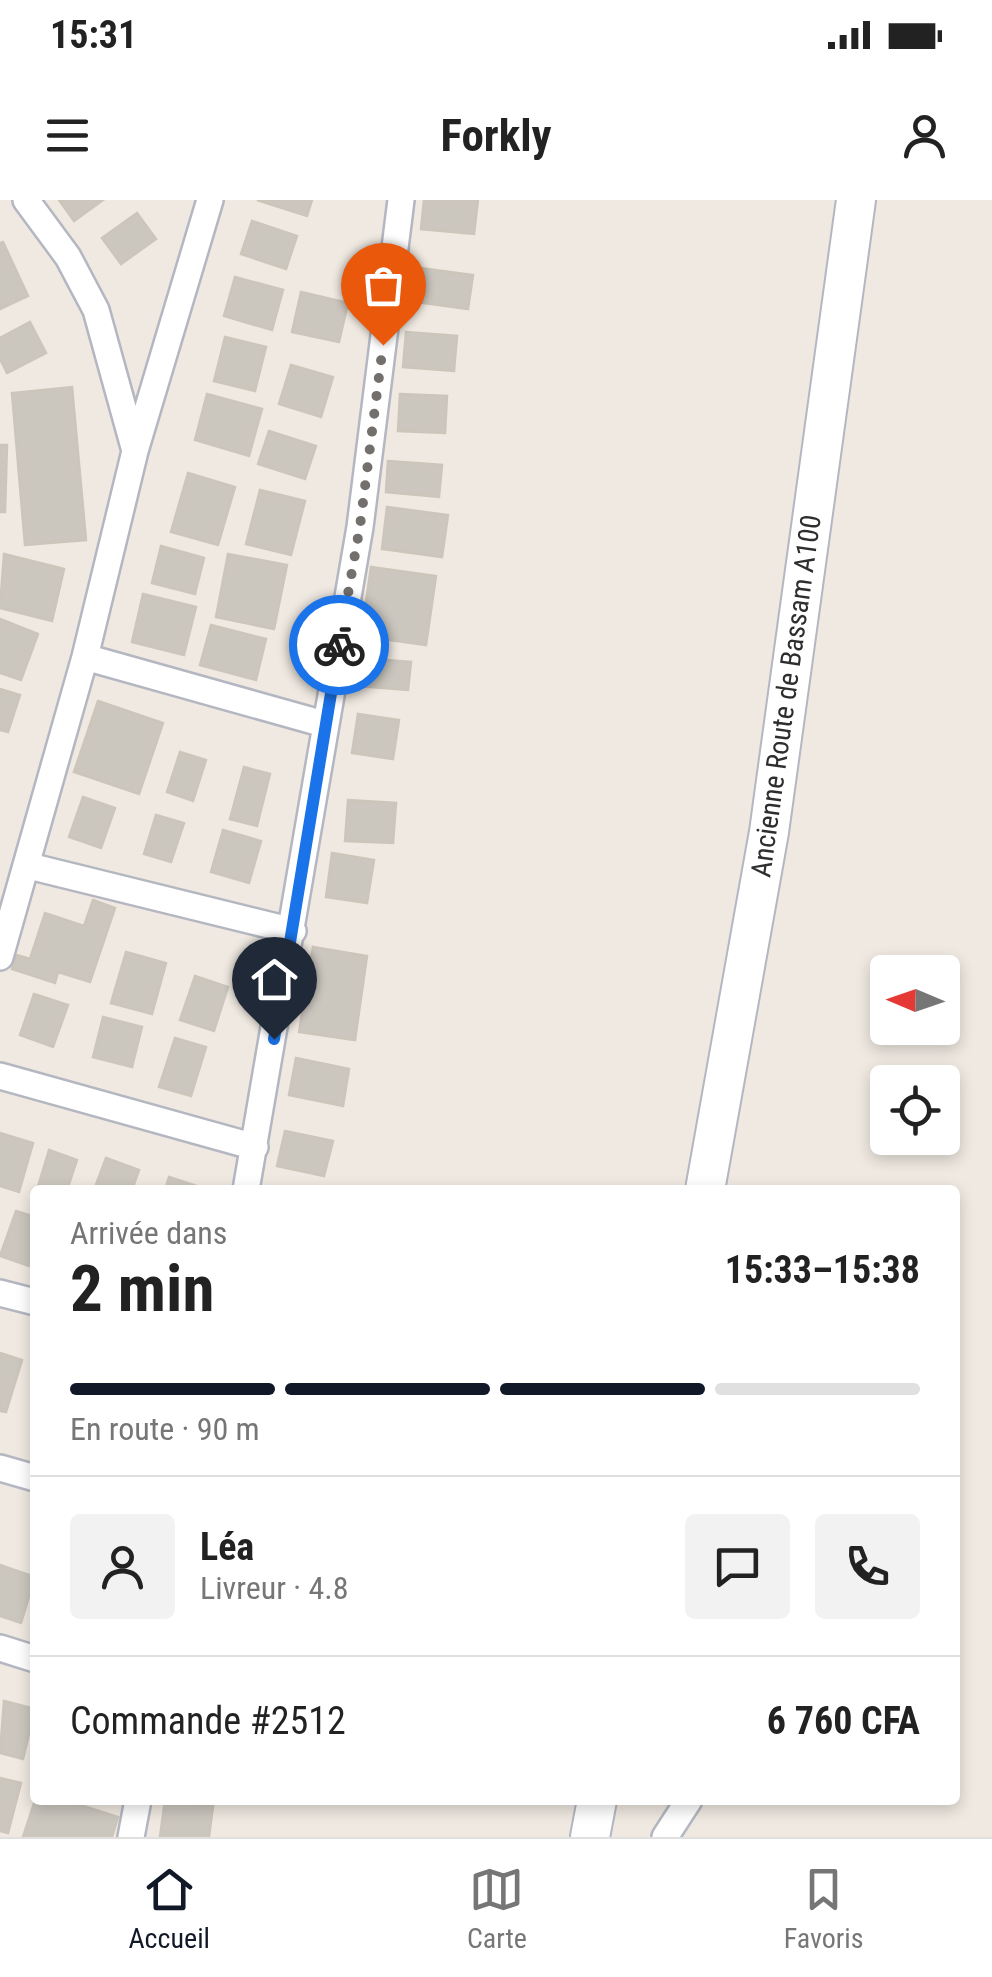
<!DOCTYPE html>
<html lang="fr">
<meta charset="utf-8">
<style>
body{margin:0;font-family:"Roboto Condensed",sans-serif;background:#f2f2f2;color:#222;height:100vh;display:flex;flex-direction:column;font-size:38px;white-space:nowrap}
*{box-sizing:border-box;margin:0}
p{font-size:32px;color:#767676}
.icon{flex:none;width:55px;height:55px;fill:none;stroke:currentColor;stroke-width:2;stroke-linecap:round;stroke-linejoin:round}
.map{position:relative;flex:1;overflow:hidden}
.details{position:absolute;left:30px;top:985px;width:930px;height:620px;display:flex;flex-direction:column;background:#fff;border-radius:10px;box-shadow:0 5px 15px #0003}
.details>*{flex:none}
.needle{width:65px;rotate:272deg}
.fabs{position:absolute;left:870px;top:755px;display:grid;gap:20px}
.fabs a{display:grid;place-items:center;width:90px;height:90px;border-radius:10px;background:#fff;box-shadow:0 5px 15px #0003;font-size:50px}
.pin{position:absolute;display:grid;place-items:center;width:85px;height:85px;color:#fff;margin:-102px -42px;border-radius:50% 50% 50% 0;rotate:-45deg;box-shadow:0 0 10px #0007}
.pin .icon{rotate:45deg}
.courier{position:absolute;display:grid;place-items:center;width:100px;height:100px;margin:-50px;border:8px solid #1a73e8;border-radius:50%;background:#fff;color:#222;box-shadow:0 2px 12px #0007}
.head em{font-style:normal;font-weight:700}
.head div{display:flex;flex-direction:column-reverse}
.head{display:flex;align-items:center;justify-content:space-between;height:170px;padding:0 40px}
h1{font-size:65px;font-weight:700;line-height:75px}
.bar{display:grid;grid-template-columns:repeat(4,1fr);gap:15px 10px;align-content:center;height:120px;padding:0 40px}
.bar i{height:12px;border-radius:8px;background:#e0e0e0}
.bar .current{background:#111827}
.bar p{grid-column:span 4}
.line{display:flex;align-items:center;gap:25px;padding:0 40px;border-top:2px solid #e0e0e0}
.line div{flex:1}
.round{display:grid;place-items:center;flex:none;width:105px;height:105px;border-radius:10px;background:#f2f2f2}
.status{display:flex;justify-content:space-between;align-items:center;height:70px;padding:0 50px;background:#fff;direction:ltr}
.status svg{height:28px;fill:currentColor}
header{display:flex;justify-content:space-between;align-items:center;height:130px;padding:0 40px;background:#fff;font-size:45px;font-weight:700}
.tab-bar{display:flex;justify-content:space-around;align-items:center;height:140px;border-top:2px solid #e0e0e0;background:#fff;font-size:28px;color:#767676}
.tab-bar a{display:grid;justify-items:center;gap:5px}
.tab-bar .current{color:#111827}
.map>svg:first-child{display:block}
.building{fill:#cbc7bf;stroke:#cbc5ba;stroke-width:2.5}
.lines{fill:none;stroke-linecap:round;stroke-linejoin:round}
.street-casing{stroke:#b4b7c1;stroke-width:30}
.secondary-casing{stroke:#b4b7c1;stroke-width:42}
.street{stroke:#fff;stroke-width:25}
.secondary{stroke:#fff;stroke-width:38}
.done{stroke:#726f6d;stroke-width:10;stroke-dasharray:0 18}
.route{stroke:#1a73e8;stroke-width:12}
.labels{text-anchor:middle;dominant-baseline:central;stroke-width:9;stroke-linejoin:round;paint-order:stroke}
.street-label{font-size:28px;fill:#2e2e2e;stroke:#fff}
</style>
<div class="status"><b>15:31</b><svg viewBox="0 0 49 12"><path d="M0 12V9h3v3zM5 12V6h3v6zM10 12V3h3v9zM15 12V0h3v12zM26 1h20v11H26zM47 4h2v5h-2z"/></svg></div>
<header><svg class="icon" aria-label="menu" viewBox="0 0 24 24"><path d="M4 6h16M4 12h16M4 18h16"/></svg>Forkly<svg class="icon" aria-label="person" viewBox="0 0 24 24"><circle cx="12" cy="8" r="4"/><path d="M4 21q1-7 8-7t8 7"/></svg></header>
<div class="map">
<svg width="992" height="1637" viewBox="0 0 992 1637">
<rect width="100%" height="100%" fill="#efe9e1"/>
<path class="building" d="M 59,0 L 103,0 L 74,21 Z
M 257,0 L 312,0 L 307,16 Z
M 424,0 L 478,0 L 474,34 L 421,29 Z
M 137,13 L 156,39 L 121,64 L 102,38 Z
M 252,21 L 297,36 L 286,69 L 241,54 Z
M 3,42 L 28,96 L 0,109 L 0,43 Z
M 420,68 L 473,75 L 468,109 L 416,102 Z
M 235,77 L 283,90 L 272,130 L 224,116 Z
M 301,92 L 348,103 L 339,142 L 292,132 Z
M 30,122 L 46,153 L 7,173 L 0,159 L 0,138 Z
M 406,132 L 457,136 L 454,171 L 403,167 Z
M 225,137 L 266,147 L 255,191 L 214,181 Z
M 291,165 L 333,177 L 321,217 L 279,204 Z
M 72,187 L 86,340 L 25,345 L 12,193 Z
M 207,194 L 262,209 L 249,256 L 195,240 Z
M 400,194 L 447,196 L 445,233 L 398,231 Z
M 269,231 L 316,246 L 305,279 L 258,264 Z
M 0,245 L 7,245 L 5,312 L 0,312 Z
M 388,261 L 442,265 L 439,297 L 386,292 Z
M 188,273 L 235,287 L 218,345 L 171,332 Z
M 260,290 L 305,301 L 291,355 L 246,344 Z
M 387,307 L 448,315 L 442,357 L 382,349 Z
M 161,346 L 204,358 L 195,394 L 152,383 Z
M 4,354 L 64,369 L 52,421 L 0,408 Z
M 228,354 L 287,365 L 274,429 L 216,417 Z
M 371,367 L 436,376 L 426,445 L 361,436 Z
M 143,394 L 196,407 L 184,455 L 132,442 Z
M 0,419 L 38,434 L 21,480 L 0,473 Z
M 211,425 L 266,439 L 256,480 L 200,465 Z
M 361,458 L 411,462 L 408,490 L 358,486 Z
M 0,489 L 20,495 L 8,532 L 0,530 Z
M 98,501 L 163,523 L 139,594 L 74,572 Z
M 358,514 L 399,520 L 393,559 L 352,553 Z
M 180,552 L 206,560 L 193,601 L 167,592 Z
M 244,567 L 270,574 L 257,626 L 230,619 Z
M 83,597 L 115,608 L 101,648 L 69,637 Z
M 348,600 L 396,603 L 393,643 L 345,641 Z
M 156,615 L 184,623 L 171,662 L 144,654 Z
M 223,630 L 261,641 L 249,683 L 211,672 Z
M 332,653 L 374,660 L 367,703 L 326,697 Z
M 93,700 L 115,708 L 90,782 L 58,772 L 55,783 L 12,769 L 17,755 L 30,759 L 45,713 L 84,726 Z
M 313,747 L 367,756 L 355,840 L 299,832 Z
M 126,752 L 166,763 L 152,814 L 111,803 Z
M 195,776 L 228,787 L 214,831 L 180,820 Z
M 34,794 L 68,805 L 53,847 L 20,835 Z
M 103,817 L 142,827 L 132,867 L 93,857 Z
M 175,838 L 206,847 L 191,896 L 159,887 Z
M 296,858 L 349,869 L 343,906 L 289,895 Z
M 285,931 L 333,941 L 324,976 L 277,966 Z
M 0,933 L 33,943 L 19,992 L 0,986 Z
M 49,950 L 77,960 L 67,990 L 37,990 Z
M 106,958 L 139,970 L 132,990 L 94,990 Z
M 169,977 L 200,987 L 199,990 L 165,990 Z
M 16,1011 L 35,1017 L 35,1068 L 0,1056 Z
M 0,1153 L 22,1160 L 6,1212 L 0,1211 Z
M 0,1365 L 35,1377 L 21,1423 L 0,1416 Z
M 4,1501 L 35,1509 L 23,1559 L 0,1553 Z
M 0,1578 L 21,1583 L 8,1633 L 0,1631 Z
M 35,1600 L 65,1600 L 118,1617 L 112,1637 L 23,1637 Z
M 165,1600 L 213,1606 L 209,1637 L 160,1637 Z"/>
<g class="lines">
<g class="street-casing">
<path id="street" d="M 26,0 L 68,57 L 96,110 L 135,251
M 85,457 L 324,524
M 29,666 L 293,731
M 0,757 L 85,457 L 135,251 L 210,0
M 0,876 L 255,947
M 246,990 L 360,327 L 401,0
M 0,1093 L 35,1102
M 0,1268 L 35,1278
M 0,1448 L 35,1459
M 131,1637 L 138,1600
M 665,1637 L 689,1600"/>
</g>
<g class="secondary-casing">
<path id="secondary" d="M 705,990 L 769,632 L 856,0
M 590,1637 L 597,1600"/>
</g>
<use href="#street" class="street"/>
<use href="#secondary" class="secondary"/>
</g>
<g class="lines">
<path class="done" d="M 339,445 L 360,326 L 383,145"/>
<path class="route" d="M 274,839 L 339,445"/>
</g>
<g class="labels">
<g class="street-label">
<text transform="translate(786 496) rotate(-82)">Ancienne Route de Bassam A100</text>
</g>
</g>
</svg>
<div class="fabs">
<a><svg class="needle" viewBox="-14 -14 28 28"><path d="M0-13l5 13h-10z" fill="#e53935"/><path d="M0 13l5-13h-10z" fill="#767676"/></svg></a>
<a><svg class="icon" aria-label="locate" viewBox="0 0 24 24"><circle cx="12" cy="12" r="6"/><path d="M12 2v4M12 18v4M2 12h4M18 12h4"/></svg></a>
</div>
<div class="pin" style="left:383px;top:145px;background:#ea580c"><svg class="icon" aria-label="bag" viewBox="0 0 24 24"><path d="M5 8h14l-1 12H6zM9 8a3 3 0 0 1 6 0"/></svg></div>
<div class="pin" style="left:274px;top:839px;background:#1f2937"><svg class="icon" aria-label="home" viewBox="0 0 24 24"><path d="M3 11l9-7 9 7M6 9v11h12V9"/></svg></div>
<div class="courier" style="left:339px;top:445px"><svg class="icon" aria-label="bike" viewBox="0 0 24 24"><circle cx="6" cy="16" r="4"/><circle cx="18" cy="16" r="4"/><path d="M6 16l4-8h5l3 8M10 8l3 8H6M13 5h3"/></svg></div>
<section class="details">
<div class="head"><div><h1>2 min</h1><p>Arrivée dans</p></div><em>15:33–15:38</em></div>
<div class="bar"><i class="current"></i><i class="current"></i><i class="current"></i><i></i><p>En route · 90 m</p></div>
<div class="line" style="height:180px"><a class="round"><svg class="icon" aria-label="person" viewBox="0 0 24 24"><circle cx="12" cy="8" r="4"/><path d="M4 21q1-7 8-7t8 7"/></svg></a><div><b>Léa</b><p>Livreur · 4.8</p></div><a class="round"><svg class="icon" aria-label="chat" viewBox="0 0 24 24"><path d="M4 5h16v11H9l-5 4z"/></svg></a><a class="round"><svg class="icon" aria-label="phone" viewBox="0 0 24 24"><path d="M5 4h4l2 5-3 2q2 4 5 5l2-3 5 2v4C11 20 4 13 5 4z"/></svg></a></div>
<div class="line" style="height:130px"><div>Commande #2512</div><b>6 760 CFA</b></div>
</section>
</div>
<nav class="tab-bar">
<a class="current"><svg class="icon" aria-label="home" viewBox="0 0 24 24"><path d="M3 11l9-7 9 7M6 9v11h12V9"/></svg>Accueil</a>
<a><svg class="icon" aria-label="map" viewBox="0 0 24 24"><path d="M3 6l6-2 6 2 6-2v14l-6 2-6-2-6 2zM9 4v14M15 6v14"/></svg>Carte</a>
<a><svg class="icon" aria-label="saved" viewBox="0 0 24 24"><path d="M7 4h10v16l-5-4-5 4z"/></svg>Favoris</a>
</nav>
